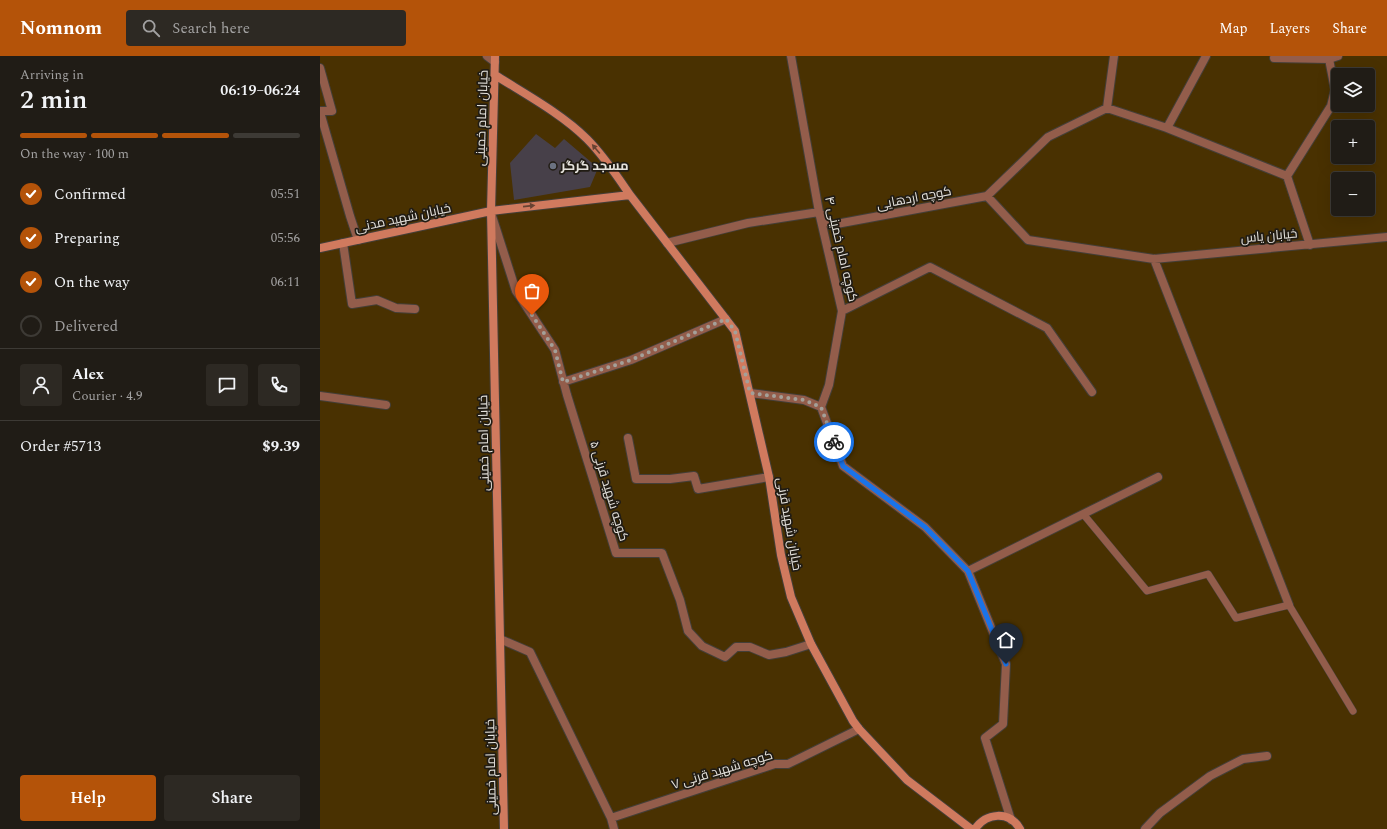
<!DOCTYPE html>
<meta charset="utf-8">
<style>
body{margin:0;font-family:Spectral,Cairo,serif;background:#2d2923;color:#f1f3f6;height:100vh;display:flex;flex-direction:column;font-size:15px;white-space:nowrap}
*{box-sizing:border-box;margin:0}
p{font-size:13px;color:#a2a1a1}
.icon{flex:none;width:22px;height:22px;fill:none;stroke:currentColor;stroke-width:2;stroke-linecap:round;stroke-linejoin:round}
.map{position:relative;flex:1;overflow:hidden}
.panel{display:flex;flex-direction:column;background:#201c16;width:320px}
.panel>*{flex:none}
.fabs{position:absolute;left:1011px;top:12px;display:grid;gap:8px}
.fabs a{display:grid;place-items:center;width:44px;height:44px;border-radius:4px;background:#201c16;box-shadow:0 4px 16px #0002,0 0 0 1px #3d3a35;font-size:20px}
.pin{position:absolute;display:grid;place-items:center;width:34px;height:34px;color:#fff;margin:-41px -17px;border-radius:50% 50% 50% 0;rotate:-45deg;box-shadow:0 0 4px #0007}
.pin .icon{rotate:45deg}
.courier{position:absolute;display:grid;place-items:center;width:40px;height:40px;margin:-20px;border:3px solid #1a73e8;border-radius:50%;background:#fff;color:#222;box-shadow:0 1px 5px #0007}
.headline em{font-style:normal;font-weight:600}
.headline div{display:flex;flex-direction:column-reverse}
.headline{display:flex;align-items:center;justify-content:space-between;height:68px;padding:0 20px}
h1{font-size:26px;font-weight:600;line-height:30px}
.bar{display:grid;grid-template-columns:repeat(4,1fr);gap:6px 4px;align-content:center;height:48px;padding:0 20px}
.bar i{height:5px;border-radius:3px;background:#3d3a35}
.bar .selected{background:#b45309}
.bar p{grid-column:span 4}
.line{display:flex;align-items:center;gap:10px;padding:0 20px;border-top:1px solid #3d3a35}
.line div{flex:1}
.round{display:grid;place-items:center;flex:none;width:42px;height:42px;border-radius:4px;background:#2d2923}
ol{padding:0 20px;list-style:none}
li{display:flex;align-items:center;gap:12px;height:44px}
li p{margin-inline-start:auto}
li .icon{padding:4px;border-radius:50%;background:#b45309;color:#fff;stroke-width:4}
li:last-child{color:#a2a1a1}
li i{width:22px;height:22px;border:2px solid #3d3a35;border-radius:50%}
.cta{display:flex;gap:8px;margin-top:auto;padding:8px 20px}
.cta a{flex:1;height:46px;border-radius:4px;background:#b45309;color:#fff;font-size:16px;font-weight:600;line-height:46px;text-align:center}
.cta a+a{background:#2d2923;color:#f1f3f6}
header{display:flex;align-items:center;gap:24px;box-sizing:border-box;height:56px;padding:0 20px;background:#b45309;color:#fff}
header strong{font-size:19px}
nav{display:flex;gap:22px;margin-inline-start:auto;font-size:14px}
.search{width:280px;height:36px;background:#2d2923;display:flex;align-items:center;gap:10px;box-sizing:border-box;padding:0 14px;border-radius:4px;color:#a2a1a1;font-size:15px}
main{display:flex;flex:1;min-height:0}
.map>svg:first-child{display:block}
.green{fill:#493101;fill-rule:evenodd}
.building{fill:#474049}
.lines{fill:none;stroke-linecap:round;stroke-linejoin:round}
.lane-casing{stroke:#443f38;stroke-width:8}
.street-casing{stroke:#443f38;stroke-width:10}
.secondary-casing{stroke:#443f38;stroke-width:10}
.lane{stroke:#935d4b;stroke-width:7}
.street{stroke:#935d4b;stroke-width:8}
.secondary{stroke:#d07a5e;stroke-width:8}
.oneway{fill:#674232}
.done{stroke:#a4a099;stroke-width:4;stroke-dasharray:0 7.2}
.route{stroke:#1a73e8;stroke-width:5}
.worship-dot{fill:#6b7280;stroke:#211c14;stroke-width:1.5}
.labels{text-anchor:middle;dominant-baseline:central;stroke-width:3.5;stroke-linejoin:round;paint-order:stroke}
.street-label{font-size:13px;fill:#e5e2dc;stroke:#211c14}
.poi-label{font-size:13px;font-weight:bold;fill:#e5e2dc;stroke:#211c14;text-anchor:start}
</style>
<header>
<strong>Nomnom</strong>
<div class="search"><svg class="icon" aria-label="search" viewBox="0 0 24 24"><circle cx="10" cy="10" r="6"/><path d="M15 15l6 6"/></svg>Search here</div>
<nav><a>Map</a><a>Layers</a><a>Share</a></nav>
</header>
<main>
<section class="panel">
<div class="headline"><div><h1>2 min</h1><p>Arriving in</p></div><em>06:19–06:24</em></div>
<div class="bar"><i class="selected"></i><i class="selected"></i><i class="selected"></i><i></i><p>On the way · 100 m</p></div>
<ol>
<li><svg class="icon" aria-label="check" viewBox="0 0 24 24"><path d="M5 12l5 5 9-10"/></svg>Confirmed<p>05:51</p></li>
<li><svg class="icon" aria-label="check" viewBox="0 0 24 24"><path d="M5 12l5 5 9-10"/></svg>Preparing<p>05:56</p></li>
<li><svg class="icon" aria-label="check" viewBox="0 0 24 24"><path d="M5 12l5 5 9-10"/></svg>On the way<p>06:11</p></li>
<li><i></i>Delivered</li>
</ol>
<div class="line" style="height:72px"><a class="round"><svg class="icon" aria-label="person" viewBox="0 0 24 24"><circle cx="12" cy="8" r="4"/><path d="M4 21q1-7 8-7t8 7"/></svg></a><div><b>Alex</b><p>Courier · 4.9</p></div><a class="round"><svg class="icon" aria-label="chat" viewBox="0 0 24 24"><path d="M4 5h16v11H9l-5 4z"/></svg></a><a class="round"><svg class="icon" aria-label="phone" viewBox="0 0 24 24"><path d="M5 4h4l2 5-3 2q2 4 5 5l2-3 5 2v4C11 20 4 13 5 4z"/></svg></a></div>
<div class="line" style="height:52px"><div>Order #5713</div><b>$9.39</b></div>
<div class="cta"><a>Help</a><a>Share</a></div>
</section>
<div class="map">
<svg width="1067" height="773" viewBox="0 0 1067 773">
<rect width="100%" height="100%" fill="#2a251d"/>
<path class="green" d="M 0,0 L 1067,0 L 1067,773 L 0,773 ZM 1018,19 L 1048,19 L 1048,49 L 1018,49 ZM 1018,71 L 1048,71 L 1048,101 L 1018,101 ZM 1018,123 L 1048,123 L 1048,153 L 1018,153 Z"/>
<path class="building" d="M 216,78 L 235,92 L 244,83 L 278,112 L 270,131 L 194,144 L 190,107 Z"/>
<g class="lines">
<g class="lane-casing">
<path id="lane" d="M 764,459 L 827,535 L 888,518 L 916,562 L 969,549 L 1033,655"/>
</g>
<g class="street-casing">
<path id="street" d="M 167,0 L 175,6
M 471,0 L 499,156 L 522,255 L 610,211 L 727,272 L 772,336
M 954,2 L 1009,3 L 1018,0
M 0,12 L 12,55 L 0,55
M 787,52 L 794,0
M 0,56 L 30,160 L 38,184
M 847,72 L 886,0
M 967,120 L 1011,50 L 1015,34 L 1009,3
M 667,140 L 728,81 L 787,52 L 847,72 L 967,120 L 990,189
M 172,160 L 196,235 L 235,294 L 247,339 L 296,497 L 342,497 L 360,544 L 368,575 L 382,590 L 405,601 L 416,591 L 430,591 L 449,599 L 466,596 L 491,588
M 23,187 L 32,248 L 57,244 L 76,252 L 95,253
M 347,187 L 428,167 L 499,156 L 511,169 L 667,140 L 708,184 L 834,203 L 1067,181
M 834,203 L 969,549
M 522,255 L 509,329 L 501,351 L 523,410 L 605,471 L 648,515 L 838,421
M 243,326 L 311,304 L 406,263
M 430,337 L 484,344 L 501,351
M 0,340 L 66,349
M 308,382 L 316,423 L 350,423 L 374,420 L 378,433 L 449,421
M 648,515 L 686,608 L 683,668 L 665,682 L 691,764
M 180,583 L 210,596 L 291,762 L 294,773
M 291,762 L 455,708 L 468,708 L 539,673
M 825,773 L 840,757 L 890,720 L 923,703 L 947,700"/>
</g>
<g class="secondary-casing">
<path id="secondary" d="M 175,0 L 171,155 L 184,773
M 310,139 L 415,275 L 449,421 L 461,499 L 471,541 L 491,588 L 533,665 L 539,673 L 587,724 L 651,773
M 0,192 L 171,155 L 310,139 C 297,120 284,100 267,83 C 242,58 205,38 175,19
M 655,773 C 666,757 689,754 700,773"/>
</g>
<use href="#lane" class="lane"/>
<use href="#street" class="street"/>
<use href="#secondary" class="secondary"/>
</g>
<defs><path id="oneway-solid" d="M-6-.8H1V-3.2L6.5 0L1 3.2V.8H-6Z"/></defs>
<g class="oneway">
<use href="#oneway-solid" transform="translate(276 93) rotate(-130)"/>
<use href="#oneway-solid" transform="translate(209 150) rotate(-6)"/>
</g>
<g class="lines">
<path class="done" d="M 212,259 L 235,294 L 243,326 L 311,304 L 406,263 L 415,275 L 430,337 L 484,344 L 501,351 L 514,386"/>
<path class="route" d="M 514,386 L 523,410 L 605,471 L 648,515 L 686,608"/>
</g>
<circle class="worship-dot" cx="233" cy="110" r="4"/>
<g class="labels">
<g class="street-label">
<text transform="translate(162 62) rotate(-88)">خیابان امام خمینی</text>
<text transform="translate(594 142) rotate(-11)">کوچه اردهایی</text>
<text transform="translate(83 162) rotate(-12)">خیابان شهید مدنی</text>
<text transform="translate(949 180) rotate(-5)">خیابان یاس</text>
<text transform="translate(521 193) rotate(77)">کوچه امام خمینی ۴</text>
<text transform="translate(164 387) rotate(-91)">خیابان امام خمینی</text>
<text transform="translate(289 435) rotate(73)">کوچه شهید قرنی ۵</text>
<text transform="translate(469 468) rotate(80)">خیابان شهید قرنی</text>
<text transform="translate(171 711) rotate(-91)">خیابان امام خمینی</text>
<text transform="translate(402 714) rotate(-17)">کوچه شهید قرنی ۷</text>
</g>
<g class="poi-label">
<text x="241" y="110">مسجد گرگر</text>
</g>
</g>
</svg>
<div class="fabs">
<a><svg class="icon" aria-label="layers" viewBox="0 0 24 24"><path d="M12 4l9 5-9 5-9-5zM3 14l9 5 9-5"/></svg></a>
<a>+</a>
<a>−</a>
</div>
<div class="pin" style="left:212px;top:259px;background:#ea580c"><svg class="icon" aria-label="bag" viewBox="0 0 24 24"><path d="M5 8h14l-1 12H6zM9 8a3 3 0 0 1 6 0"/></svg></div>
<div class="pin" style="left:686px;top:608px;background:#1f2937"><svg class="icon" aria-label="home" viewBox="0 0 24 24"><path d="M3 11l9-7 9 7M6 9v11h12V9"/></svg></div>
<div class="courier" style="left:514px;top:386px"><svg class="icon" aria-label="bike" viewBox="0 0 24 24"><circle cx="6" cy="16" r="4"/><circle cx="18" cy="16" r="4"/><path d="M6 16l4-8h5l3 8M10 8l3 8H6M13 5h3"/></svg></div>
</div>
</main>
